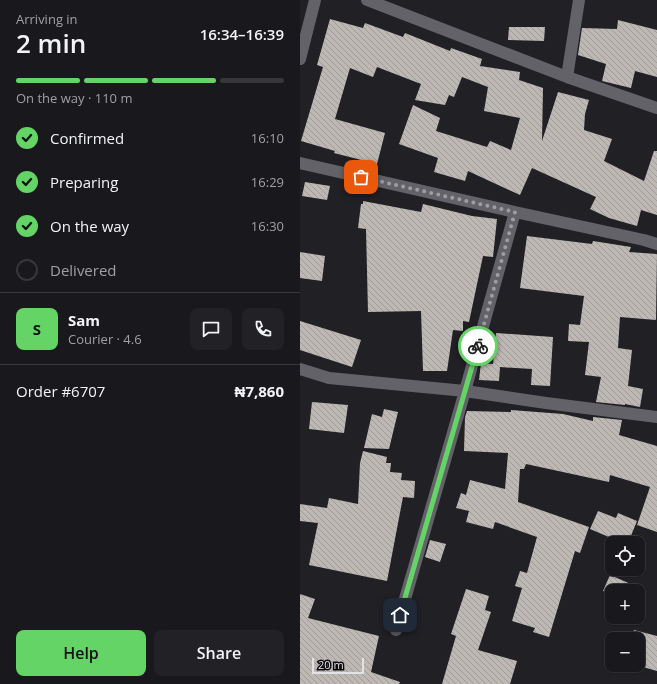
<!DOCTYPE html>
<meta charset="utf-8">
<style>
body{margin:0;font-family:"Open Sans",sans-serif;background:#222125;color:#f1f3f6;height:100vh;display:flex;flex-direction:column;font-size:15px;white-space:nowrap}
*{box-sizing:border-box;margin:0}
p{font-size:13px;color:#9fa0a3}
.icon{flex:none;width:22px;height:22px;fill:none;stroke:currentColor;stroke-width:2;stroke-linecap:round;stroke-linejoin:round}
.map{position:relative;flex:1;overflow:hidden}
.details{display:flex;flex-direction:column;background:#19181c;width:300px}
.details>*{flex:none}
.buttons{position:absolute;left:305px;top:536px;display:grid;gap:8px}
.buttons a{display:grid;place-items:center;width:40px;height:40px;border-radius:8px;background:#19181c;box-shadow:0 1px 3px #0004,0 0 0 1px #37373b;font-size:20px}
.scale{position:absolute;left:12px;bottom:10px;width:52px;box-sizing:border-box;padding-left:4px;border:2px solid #e2e1e5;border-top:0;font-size:11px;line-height:14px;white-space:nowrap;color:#e2e1e5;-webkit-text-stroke:3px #0a0a0c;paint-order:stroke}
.pin{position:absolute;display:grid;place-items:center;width:34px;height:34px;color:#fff;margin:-17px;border-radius:8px;box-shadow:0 2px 6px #0006}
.courier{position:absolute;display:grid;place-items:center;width:40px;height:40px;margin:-20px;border:3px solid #65d467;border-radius:50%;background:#fff;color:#222;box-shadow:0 1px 5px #0007}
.headline em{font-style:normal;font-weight:600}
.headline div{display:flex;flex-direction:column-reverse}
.headline{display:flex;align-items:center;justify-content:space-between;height:68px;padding:0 16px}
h1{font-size:26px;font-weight:600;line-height:30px}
.bar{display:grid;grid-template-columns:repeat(4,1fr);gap:6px 4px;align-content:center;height:48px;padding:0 16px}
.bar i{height:5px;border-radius:3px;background:#37373b}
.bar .on{background:#65d467}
.bar p{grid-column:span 4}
.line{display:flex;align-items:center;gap:10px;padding:0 16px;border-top:1px solid #37373b}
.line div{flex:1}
.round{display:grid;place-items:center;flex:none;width:42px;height:42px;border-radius:8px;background:#222125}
ol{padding:0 16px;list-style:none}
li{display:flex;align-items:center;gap:12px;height:44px}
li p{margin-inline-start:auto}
li .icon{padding:4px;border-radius:50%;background:#65d467;color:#111;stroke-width:4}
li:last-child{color:#9fa0a3}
li i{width:22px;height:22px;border:2px solid #37373b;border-radius:50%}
.button{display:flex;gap:8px;margin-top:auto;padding:8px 16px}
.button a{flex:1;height:46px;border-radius:8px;background:#65d467;color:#111;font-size:16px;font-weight:600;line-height:46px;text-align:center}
.button a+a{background:#222125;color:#f1f3f6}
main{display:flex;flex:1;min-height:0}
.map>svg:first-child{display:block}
.building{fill:url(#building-back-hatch)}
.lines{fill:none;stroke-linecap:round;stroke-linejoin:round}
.minor{stroke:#636268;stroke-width:12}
.done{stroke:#9e9da2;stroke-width:4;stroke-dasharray:0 7.2}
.route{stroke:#65d467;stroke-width:5}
</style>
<main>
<section class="details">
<div class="headline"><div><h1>2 min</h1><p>Arriving in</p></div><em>16:34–16:39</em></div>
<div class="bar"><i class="on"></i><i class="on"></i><i class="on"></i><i></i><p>On the way · 110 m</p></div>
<ol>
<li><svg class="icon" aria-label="check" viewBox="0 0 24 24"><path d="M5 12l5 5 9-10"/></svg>Confirmed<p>16:10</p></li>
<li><svg class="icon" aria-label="check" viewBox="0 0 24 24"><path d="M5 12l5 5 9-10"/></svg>Preparing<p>16:29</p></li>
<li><svg class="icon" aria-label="check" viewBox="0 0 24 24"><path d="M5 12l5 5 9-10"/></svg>On the way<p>16:30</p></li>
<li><i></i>Delivered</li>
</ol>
<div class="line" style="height:72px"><b class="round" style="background:#65d467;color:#111">S</b><div><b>Sam</b><p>Courier · 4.6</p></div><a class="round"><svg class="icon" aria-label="chat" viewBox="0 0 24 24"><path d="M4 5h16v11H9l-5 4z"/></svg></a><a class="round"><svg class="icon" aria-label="phone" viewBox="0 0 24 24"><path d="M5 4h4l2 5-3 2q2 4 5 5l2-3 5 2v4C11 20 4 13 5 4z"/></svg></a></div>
<div class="line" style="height:52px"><div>Order #6707</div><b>₦7,860</b></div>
<div class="button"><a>Help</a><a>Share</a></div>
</section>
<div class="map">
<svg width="357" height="684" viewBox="0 0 357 684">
<defs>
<pattern id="building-back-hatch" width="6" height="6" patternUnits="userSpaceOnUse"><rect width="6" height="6" fill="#bdb8b4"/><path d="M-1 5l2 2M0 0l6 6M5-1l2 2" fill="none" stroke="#9f9b98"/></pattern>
</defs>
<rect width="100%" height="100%" fill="#212025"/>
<path class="building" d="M 30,19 L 63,28 L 65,23 L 103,37 L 105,33 L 150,51 L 151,48 L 182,59 L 180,66 L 220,72 L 219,80 L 243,88 L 242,141 L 258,92 L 289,100 L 285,114 L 284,130 L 312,139 L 304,161 L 344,181 L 354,151 L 357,151 L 357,215 L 341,210 L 337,226 L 309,218 L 290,209 L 296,197 L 232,168 L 220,195 L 168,171 L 165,181 L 134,172 L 138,158 L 99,144 L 113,105 L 140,118 L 136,131 L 187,147 L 190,141 L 211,150 L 220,118 L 184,111 L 188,87 L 162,77 L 154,97 L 149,95 L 145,105 L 115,100 L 121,84 L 77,67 L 73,77 L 50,68 L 35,119 L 85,133 L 77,164 L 34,153 L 35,151 L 1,141 L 23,67 L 17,65 Z
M 318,20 L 357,30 L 357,77 L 335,71 L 331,88 L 302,81 L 306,64 L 278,55 L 282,28 L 317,29 Z
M 209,27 L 245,27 L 244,41 L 208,40 Z
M 5,182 L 30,186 L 27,200 L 2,196 Z
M 63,201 L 121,212 L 123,204 L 172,216 L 197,219 L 193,257 L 183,256 L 169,322 L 163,321 L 163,331 L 153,330 L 147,371 L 123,371 L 121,311 L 68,312 L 66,229 L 58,228 L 61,204 L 63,204 Z
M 227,236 L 292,244 L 293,241 L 331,247 L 329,252 L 357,254 L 356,320 L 320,317 L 318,348 L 332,350 L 328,386 L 343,389 L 340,407 L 325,404 L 325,405 L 296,402 L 301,377 L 285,375 L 289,342 L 268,341 L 269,324 L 280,325 L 284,296 L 220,288 Z
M 0,252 L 25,256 L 22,281 L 0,278 Z
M 0,321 L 61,340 L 52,367 L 0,350 Z
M 196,333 L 253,337 L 250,386 L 231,385 L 232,369 L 200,367 L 199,381 L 179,380 L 181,363 L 193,364 Z
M 12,402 L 48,405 L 44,433 L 9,429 Z
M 84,409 L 98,412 L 89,449 L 64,448 L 72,414 L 82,417 Z
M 211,410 L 263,414 L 293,421 L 293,417 L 322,420 L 319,435 L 357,446 L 357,532 L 337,525 L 350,487 L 310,475 L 309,482 L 226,464 L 224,469 L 220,469 L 218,502 L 289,527 L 280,553 L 275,551 L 249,637 L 233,632 L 235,628 L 212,621 L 222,588 L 215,586 L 220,571 L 227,573 L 237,537 L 195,522 L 193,529 L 166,522 L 169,511 L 156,508 L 161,493 L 166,495 L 170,480 L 205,489 L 208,453 L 164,451 L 165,417 L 167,411 L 211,412 Z
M 63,451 L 87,457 L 86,463 L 91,463 L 90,472 L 102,473 L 101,480 L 115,481 L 114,498 L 103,497 L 87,581 L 9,565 L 18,523 L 0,521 L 0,504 L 27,508 L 29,498 L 58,504 L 60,463 Z
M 298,511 L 316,518 L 318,513 L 337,521 L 328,543 L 323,543 L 290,529 Z
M 130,540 L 146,544 L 140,562 L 125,557 Z
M 310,575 L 340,588 L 338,592 L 312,591 L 312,595 L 303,591 Z
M 166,589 L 189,596 L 185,610 L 191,612 L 178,650 L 217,661 L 210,684 L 142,684 L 156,636 L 151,634 Z
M 0,594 L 15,599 L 8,618 L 79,636 L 71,672 L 100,682 L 99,684 L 0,684 Z
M 334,630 L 357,636 L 357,671 L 336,665 L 338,665 L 338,639 L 331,639 Z"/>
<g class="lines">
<path class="minor" d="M 67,0 L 267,77 L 357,108
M 0,59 L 15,0
M 267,77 L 279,0
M 0,163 L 215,212 L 165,391 L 96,630
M 215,212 L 344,240 L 357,244
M 0,369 L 29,378 L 165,391 L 246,403 L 357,417"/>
</g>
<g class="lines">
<path class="done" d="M 61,177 L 215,212 L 178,346"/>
<path class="route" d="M 100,615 L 178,346"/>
</g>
</svg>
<div class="buttons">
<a><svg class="icon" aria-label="locate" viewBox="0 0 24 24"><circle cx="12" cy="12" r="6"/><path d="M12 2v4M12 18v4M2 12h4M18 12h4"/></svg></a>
<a>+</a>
<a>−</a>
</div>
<div class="scale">20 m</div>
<div class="pin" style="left:61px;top:177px;background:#ea580c"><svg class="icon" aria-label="bag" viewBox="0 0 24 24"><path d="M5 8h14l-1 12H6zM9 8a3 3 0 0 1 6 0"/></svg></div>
<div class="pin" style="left:100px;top:615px;background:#1f2937"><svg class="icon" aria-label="home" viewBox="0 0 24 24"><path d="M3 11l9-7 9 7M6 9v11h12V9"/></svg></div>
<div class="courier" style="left:178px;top:346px"><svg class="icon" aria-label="bike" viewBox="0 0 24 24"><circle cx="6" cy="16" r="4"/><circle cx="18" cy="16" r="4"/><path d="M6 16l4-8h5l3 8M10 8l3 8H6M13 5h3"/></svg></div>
</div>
</main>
